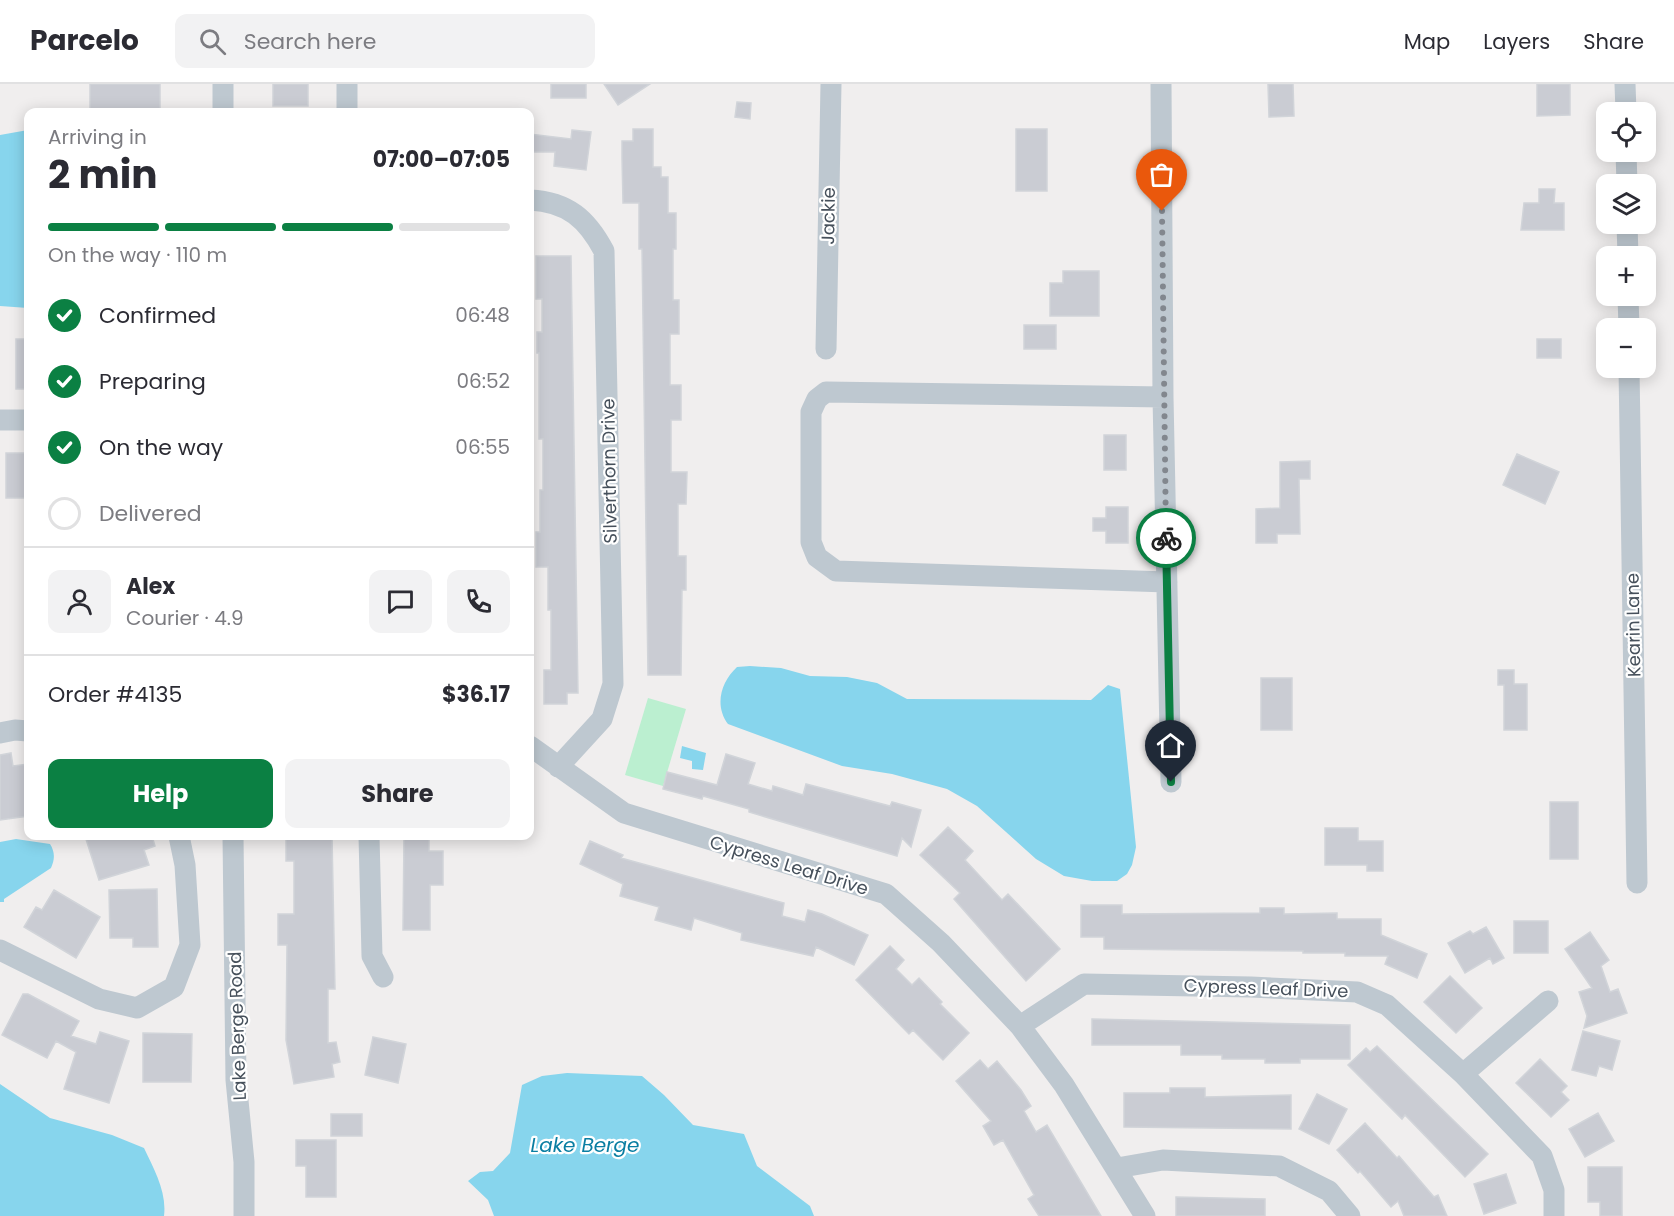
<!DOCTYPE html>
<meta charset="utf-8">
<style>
body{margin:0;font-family:Poppins,sans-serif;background:#f2f2f3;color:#2b2b33;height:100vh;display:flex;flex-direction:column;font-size:22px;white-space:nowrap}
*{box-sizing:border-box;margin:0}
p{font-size:20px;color:#7c7c81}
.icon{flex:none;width:33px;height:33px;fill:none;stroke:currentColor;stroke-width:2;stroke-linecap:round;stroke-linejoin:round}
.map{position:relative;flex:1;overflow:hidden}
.drawer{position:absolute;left:24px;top:24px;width:510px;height:732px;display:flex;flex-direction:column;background:#fff;border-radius:12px;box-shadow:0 3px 15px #0003}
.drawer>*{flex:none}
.fabs{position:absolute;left:1596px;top:18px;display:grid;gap:12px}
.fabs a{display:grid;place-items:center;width:60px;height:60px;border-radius:12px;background:#fff;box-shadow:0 3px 15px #0003;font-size:30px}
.pin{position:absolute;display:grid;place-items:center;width:51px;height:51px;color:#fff;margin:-62px -26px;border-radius:50% 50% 50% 0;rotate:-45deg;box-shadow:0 0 6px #0007}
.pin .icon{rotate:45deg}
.courier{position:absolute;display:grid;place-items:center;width:60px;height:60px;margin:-30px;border:4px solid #0b8043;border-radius:50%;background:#fff;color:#222;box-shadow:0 2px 8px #0007}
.head em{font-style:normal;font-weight:700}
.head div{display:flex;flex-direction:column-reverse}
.head{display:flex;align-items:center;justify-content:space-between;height:102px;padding:0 24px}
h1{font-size:39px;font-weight:700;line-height:45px}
.bar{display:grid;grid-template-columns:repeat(4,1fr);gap:9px 6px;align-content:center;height:72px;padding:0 24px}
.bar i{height:8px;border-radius:4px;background:#e1e1e2}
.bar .active{background:#0b8043}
.bar p{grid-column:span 4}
.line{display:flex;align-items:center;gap:15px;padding:0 24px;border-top:2px solid #e1e1e2}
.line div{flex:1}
.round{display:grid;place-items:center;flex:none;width:63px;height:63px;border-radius:12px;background:#f2f2f3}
ol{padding:0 24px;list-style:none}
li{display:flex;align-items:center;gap:18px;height:66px}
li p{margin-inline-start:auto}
li .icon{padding:6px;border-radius:50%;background:#0b8043;color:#fff;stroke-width:4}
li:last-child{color:#7c7c81}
li i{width:33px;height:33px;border:3px solid #e1e1e2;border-radius:50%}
.button{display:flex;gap:12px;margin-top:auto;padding:12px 24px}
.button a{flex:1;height:69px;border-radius:12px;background:#0b8043;color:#fff;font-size:24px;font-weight:700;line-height:69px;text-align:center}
.button a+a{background:#f2f2f3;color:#2b2b33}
header{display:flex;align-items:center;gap:36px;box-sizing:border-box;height:84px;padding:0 30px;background:#fff;border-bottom:2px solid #e1e1e2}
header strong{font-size:28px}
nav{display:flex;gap:33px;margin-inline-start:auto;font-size:21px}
.search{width:420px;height:54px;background:#f2f2f3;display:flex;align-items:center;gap:15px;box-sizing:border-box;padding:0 21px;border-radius:12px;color:#7c7c81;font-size:22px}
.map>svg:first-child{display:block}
.green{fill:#bbefd0}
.water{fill:#87d5ed}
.building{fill:#caccd3;stroke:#d1d4d9;stroke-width:1.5}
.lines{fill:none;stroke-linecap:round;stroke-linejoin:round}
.minor{stroke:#bec8d0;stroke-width:21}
.done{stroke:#82878e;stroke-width:6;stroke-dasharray:0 10.8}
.route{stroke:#0b8043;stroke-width:8}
.labels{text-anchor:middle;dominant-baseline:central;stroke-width:4.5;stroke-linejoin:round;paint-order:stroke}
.street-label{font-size:18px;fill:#46505b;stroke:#fff}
.water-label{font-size:20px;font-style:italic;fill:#0a7ea2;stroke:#fff}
</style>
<header>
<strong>Parcelo</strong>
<div class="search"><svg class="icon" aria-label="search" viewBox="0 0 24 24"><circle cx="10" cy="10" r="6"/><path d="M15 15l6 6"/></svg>Search here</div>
<nav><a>Map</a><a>Layers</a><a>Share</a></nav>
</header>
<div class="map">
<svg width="1674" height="1132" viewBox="0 0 1674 1132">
<rect width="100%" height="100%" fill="#f0eeee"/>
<path class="green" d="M 648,614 L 686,625 L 663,702 L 625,691 Z"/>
<path class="water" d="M 28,46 L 28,224 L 0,222 L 0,51 Z
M 750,582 L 781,584 L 810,592 L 847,593 L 877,599 L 907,615 L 1091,616 L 1108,601 L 1120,605 L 1136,763 L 1132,781 L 1127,790 L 1117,797 L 1092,797 L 1064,792 L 1036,775 L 977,722 L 947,705 L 892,690 L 842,682 L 728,640 C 714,621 721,598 737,583 Z
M 682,662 L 706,669 L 703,686 L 692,685 L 692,677 L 680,674 Z
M 16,755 L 50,760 C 55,768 55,775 51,784 L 4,815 L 4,818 L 0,818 L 0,758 Z
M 567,989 L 642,992 L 664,1011 L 693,1041 L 744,1050 L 757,1082 L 810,1122 L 814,1132 L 494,1132 L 488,1116 L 468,1097 L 480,1088 L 493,1087 L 510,1069 L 522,1001 L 542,992 Z
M 0,1000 L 50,1034 L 112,1051 L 144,1064 C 154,1085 167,1108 164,1132 L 0,1132 Z"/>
<path class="building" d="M 90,0 L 160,0 L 160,28 L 90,28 Z
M 273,0 L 308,0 L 308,22 L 273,22 Z
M 551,0 L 586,0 L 586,14 L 551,14 Z
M 604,0 L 650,0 L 618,21 Z
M 1268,0 L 1293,0 L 1294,32 L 1269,33 Z
M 1537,0 L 1570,0 L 1570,31 L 1537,32 Z
M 737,18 L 751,19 L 750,35 L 735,33 Z
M 633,45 L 653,45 L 653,83 L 661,83 L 661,93 L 668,93 L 668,129 L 676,129 L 676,165 L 673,165 L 673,216 L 679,216 L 679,250 L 670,250 L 670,301 L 681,301 L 681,336 L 671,336 L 671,388 L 687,388 L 686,420 L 678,420 L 678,472 L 686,472 L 686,506 L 682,506 L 681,591 L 648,591 L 642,165 L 639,165 L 639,119 L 623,119 L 622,74 L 622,57 L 633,57 Z
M 1016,45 L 1047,45 L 1047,107 L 1016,107 Z
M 572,46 L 591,48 L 586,86 L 554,82 L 555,68 L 530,68 L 530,50 L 571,55 Z
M 1539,105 L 1555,105 L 1554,119 L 1564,119 L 1564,146 L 1521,146 L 1524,119 L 1539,119 Z
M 536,172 L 571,172 L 578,609 L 567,609 L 567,620 L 544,620 L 544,586 L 551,586 L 551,526 L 548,526 L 548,483 L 536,483 L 536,448 L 540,448 L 540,406 L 543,406 L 543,355 L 539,355 L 539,269 L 537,269 L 537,248 L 542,248 L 542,215 L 536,215 Z
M 1063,187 L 1099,187 L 1099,232 L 1050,232 L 1050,199 L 1063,199 Z
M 1024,241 L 1056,241 L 1056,265 L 1024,265 Z
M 16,255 L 28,255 L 28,305 L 16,305 Z
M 1537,255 L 1561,255 L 1561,274 L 1537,274 Z
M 1104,351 L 1126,351 L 1126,386 L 1104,386 Z
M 6,369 L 28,369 L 28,414 L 6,414 Z
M 1517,370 L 1559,388 L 1545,420 L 1503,401 Z
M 1310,377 L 1310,395 L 1299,395 L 1300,450 L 1277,450 L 1277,459 L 1256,459 L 1256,425 L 1280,424 L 1280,378 Z
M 1106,423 L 1128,423 L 1128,459 L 1106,459 L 1106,447 L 1093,447 L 1093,434 L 1106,434 Z
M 1498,586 L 1514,586 L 1514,600 L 1527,600 L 1527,646 L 1504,646 L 1504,601 L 1498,601 Z
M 1261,594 L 1292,594 L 1292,646 L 1261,646 Z
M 11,669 L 13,682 L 28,680 L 28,732 L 0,736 L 0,671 Z
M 726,670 L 755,679 L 748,700 L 772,707 L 773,702 L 803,711 L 806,700 L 890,722 L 892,718 L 921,726 L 911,763 L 902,754 L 897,772 L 749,728 L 749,725 L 703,712 L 702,715 L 663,705 L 667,688 L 717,701 Z
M 1550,718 L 1578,718 L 1578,775 L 1550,775 Z
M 948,743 L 973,767 L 965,776 L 1002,816 L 1008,810 L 1060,865 L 1026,897 L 954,815 L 960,809 L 920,771 Z
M 1325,744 L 1358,744 L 1358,757 L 1383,757 L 1383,787 L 1367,787 L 1367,781 L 1325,781 Z
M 85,752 L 152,752 L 155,762 L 144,766 L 149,781 L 99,796 Z
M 286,752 L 332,752 L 335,905 L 328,905 L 328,959 L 336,958 L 340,978 L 332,980 L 334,993 L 294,1000 L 286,956 L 287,861 L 278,861 L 278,830 L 294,830 L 294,777 L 286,777 Z
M 404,752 L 429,752 L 429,767 L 443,767 L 443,801 L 430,801 L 430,846 L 403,846 Z
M 590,757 L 623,771 L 621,774 L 784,819 L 782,832 L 805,838 L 808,826 L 822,830 L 868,851 L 854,881 L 816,863 L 813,872 L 741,856 L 742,849 L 694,834 L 691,846 L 655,836 L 659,823 L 620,812 L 623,800 L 580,780 Z
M 157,805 L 158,863 L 133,863 L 133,854 L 110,854 L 109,806 Z
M 54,806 L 100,833 L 76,874 L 24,843 L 36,823 L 42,826 Z
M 1081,821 L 1122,821 L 1122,830 L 1260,829 L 1260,824 L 1284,824 L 1284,830 L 1337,829 L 1337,835 L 1381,835 L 1381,851 L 1427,870 L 1417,894 L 1385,880 L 1388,872 L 1345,872 L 1345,869 L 1303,869 L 1303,867 L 1104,865 L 1104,853 L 1081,853 Z
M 1514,837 L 1548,837 L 1548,869 L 1514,869 Z
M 1486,843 L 1504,874 L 1493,880 L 1490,874 L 1465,889 L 1448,859 L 1470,847 L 1473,850 Z
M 1590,848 L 1609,876 L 1601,882 L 1610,908 L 1618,905 L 1627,929 L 1584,944 L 1587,932 L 1579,908 L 1592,904 L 1565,865 Z
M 890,862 L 904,876 L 896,885 L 912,901 L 919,894 L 942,918 L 940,920 L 969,949 L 943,976 L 913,946 L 909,950 L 856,896 Z
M 1450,892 L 1482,924 L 1456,949 L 1424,918 Z
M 23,910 L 28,910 L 79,937 L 71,952 L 96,960 L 100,948 L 129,957 L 109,1019 L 64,1005 L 76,968 L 56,957 L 47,974 L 2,951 Z
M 1092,935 L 1350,941 L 1350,975 L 1300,975 L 1300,979 L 1265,979 L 1265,975 L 1222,975 L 1222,971 L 1181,971 L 1181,961 L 1092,961 Z
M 1583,947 L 1620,957 L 1612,986 L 1599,982 L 1596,992 L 1572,986 Z
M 143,949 L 192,950 L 191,998 L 143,998 Z
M 373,953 L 406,960 L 398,999 L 365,991 Z
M 1377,962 L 1488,1070 L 1465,1093 L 1405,1031 L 1402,1035 L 1348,981 L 1366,964 L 1370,968 Z
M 1540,975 L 1567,1002 L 1561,1008 L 1569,1016 L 1551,1033 L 1516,999 Z
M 980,976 L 988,985 L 997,977 L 1021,1006 L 1031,1022 L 1024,1027 L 1036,1048 L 1047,1041 L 1101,1132 L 1039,1132 L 1028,1115 L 1034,1111 L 1003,1056 L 994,1061 L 983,1042 L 991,1037 L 956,997 Z
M 1170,1004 L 1205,1004 L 1205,1013 L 1291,1011 L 1291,1045 L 1124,1043 L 1124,1009 L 1170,1009 Z
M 1317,1010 L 1347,1025 L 1329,1060 L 1299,1045 Z
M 1598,1029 L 1614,1057 L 1585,1073 L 1569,1045 Z
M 331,1030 L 362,1030 L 362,1052 L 331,1052 Z
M 1365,1039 L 1397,1074 L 1399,1072 L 1434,1113 L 1438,1111 L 1447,1132 L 1404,1132 L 1398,1117 L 1391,1123 L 1360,1087 L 1358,1089 L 1337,1066 Z
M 296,1056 L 336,1056 L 336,1113 L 306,1113 L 306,1082 L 296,1082 Z
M 1588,1083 L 1622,1083 L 1622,1132 L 1600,1132 L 1600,1118 L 1588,1118 Z
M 1506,1090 L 1516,1119 L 1484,1130 L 1474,1100 Z
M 1176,1113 L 1265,1115 L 1265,1132 L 1176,1132 Z"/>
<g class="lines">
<path class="minor" d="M 223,0 L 223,28
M 1161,0 L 1163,313 L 1171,698
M 1625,0 L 1626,28
M 347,28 L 347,0
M 1626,68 L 1627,100
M 530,116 C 568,118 587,135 604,167 L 613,600 L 602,635 L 558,683
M 1627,140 L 1628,172
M 1628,212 L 1629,244
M 826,265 L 831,0
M 1629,284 L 1637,799
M 1163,313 L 826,308 L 817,315 L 811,328 L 811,458 L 817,473 L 836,487 L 1167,498
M 0,336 L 28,336
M 0,649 L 15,646 L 28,647
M 530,662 L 624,729 L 886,810 L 941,859 L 1020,942 L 1064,1001 L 1145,1132
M 233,752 L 236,996 L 244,1078 L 244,1132
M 369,752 L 372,872 L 383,893
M 0,866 L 99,915 L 137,924 L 174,903 L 190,861 L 185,781 L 179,752
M 1020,942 L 1084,900 L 1251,903 L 1357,908 L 1387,921 L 1463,990 L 1542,1072 L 1554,1106 L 1554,1132
M 1463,990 L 1548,917
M 1117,1084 L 1163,1076 L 1279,1082 L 1329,1107 L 1350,1132"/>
</g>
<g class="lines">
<path class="done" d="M 1162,127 L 1166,454"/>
<path class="route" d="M 1166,454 L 1171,698"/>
</g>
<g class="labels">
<g class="street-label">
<text transform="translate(828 132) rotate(-89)">Jackie</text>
<text transform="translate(609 387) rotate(-91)">Silverthorn Drive</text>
<text transform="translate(1633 541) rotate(-91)">Kearin Lane</text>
<text transform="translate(789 781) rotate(17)">Cypress Leaf Drive</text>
<text transform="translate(1266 904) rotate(2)">Cypress Leaf Drive</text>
<text transform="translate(237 942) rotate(-92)">Lake Berge Road</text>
</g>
<g class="water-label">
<text x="585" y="1061">Lake Berge</text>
</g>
</g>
</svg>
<div class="fabs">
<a><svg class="icon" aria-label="locate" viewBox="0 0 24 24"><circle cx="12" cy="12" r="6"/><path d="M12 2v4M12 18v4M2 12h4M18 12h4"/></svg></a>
<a><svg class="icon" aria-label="layers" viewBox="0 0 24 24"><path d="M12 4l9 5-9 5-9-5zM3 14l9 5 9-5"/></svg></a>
<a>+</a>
<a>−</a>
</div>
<div class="pin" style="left:1162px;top:127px;background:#ea580c"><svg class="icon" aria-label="bag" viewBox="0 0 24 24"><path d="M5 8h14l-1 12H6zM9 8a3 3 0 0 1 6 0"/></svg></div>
<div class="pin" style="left:1171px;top:698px;background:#1f2937"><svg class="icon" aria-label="home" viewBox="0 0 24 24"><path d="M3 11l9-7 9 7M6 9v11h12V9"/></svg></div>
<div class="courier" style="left:1166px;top:454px"><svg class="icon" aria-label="bike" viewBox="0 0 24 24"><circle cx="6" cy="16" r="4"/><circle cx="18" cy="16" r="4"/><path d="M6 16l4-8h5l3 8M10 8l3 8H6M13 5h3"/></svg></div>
<section class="drawer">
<div class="head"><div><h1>2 min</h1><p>Arriving in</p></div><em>07:00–07:05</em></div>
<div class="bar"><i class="active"></i><i class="active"></i><i class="active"></i><i></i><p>On the way · 110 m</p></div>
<ol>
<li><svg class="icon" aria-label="check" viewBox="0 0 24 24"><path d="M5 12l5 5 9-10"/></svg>Confirmed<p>06:48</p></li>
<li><svg class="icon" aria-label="check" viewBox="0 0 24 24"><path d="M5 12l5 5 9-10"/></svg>Preparing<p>06:52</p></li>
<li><svg class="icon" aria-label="check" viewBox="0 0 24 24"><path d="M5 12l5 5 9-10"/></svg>On the way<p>06:55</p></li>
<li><i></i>Delivered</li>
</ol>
<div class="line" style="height:108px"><a class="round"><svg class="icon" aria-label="person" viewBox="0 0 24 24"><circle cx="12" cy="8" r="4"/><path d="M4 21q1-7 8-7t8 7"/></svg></a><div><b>Alex</b><p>Courier · 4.9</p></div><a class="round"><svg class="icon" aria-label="chat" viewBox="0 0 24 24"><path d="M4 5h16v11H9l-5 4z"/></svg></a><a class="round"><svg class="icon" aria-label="phone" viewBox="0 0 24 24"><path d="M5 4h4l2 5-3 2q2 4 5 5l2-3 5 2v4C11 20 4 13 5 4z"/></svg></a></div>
<div class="line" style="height:78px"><div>Order #4135</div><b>$36.17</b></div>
<div class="button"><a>Help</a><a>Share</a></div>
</section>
</div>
